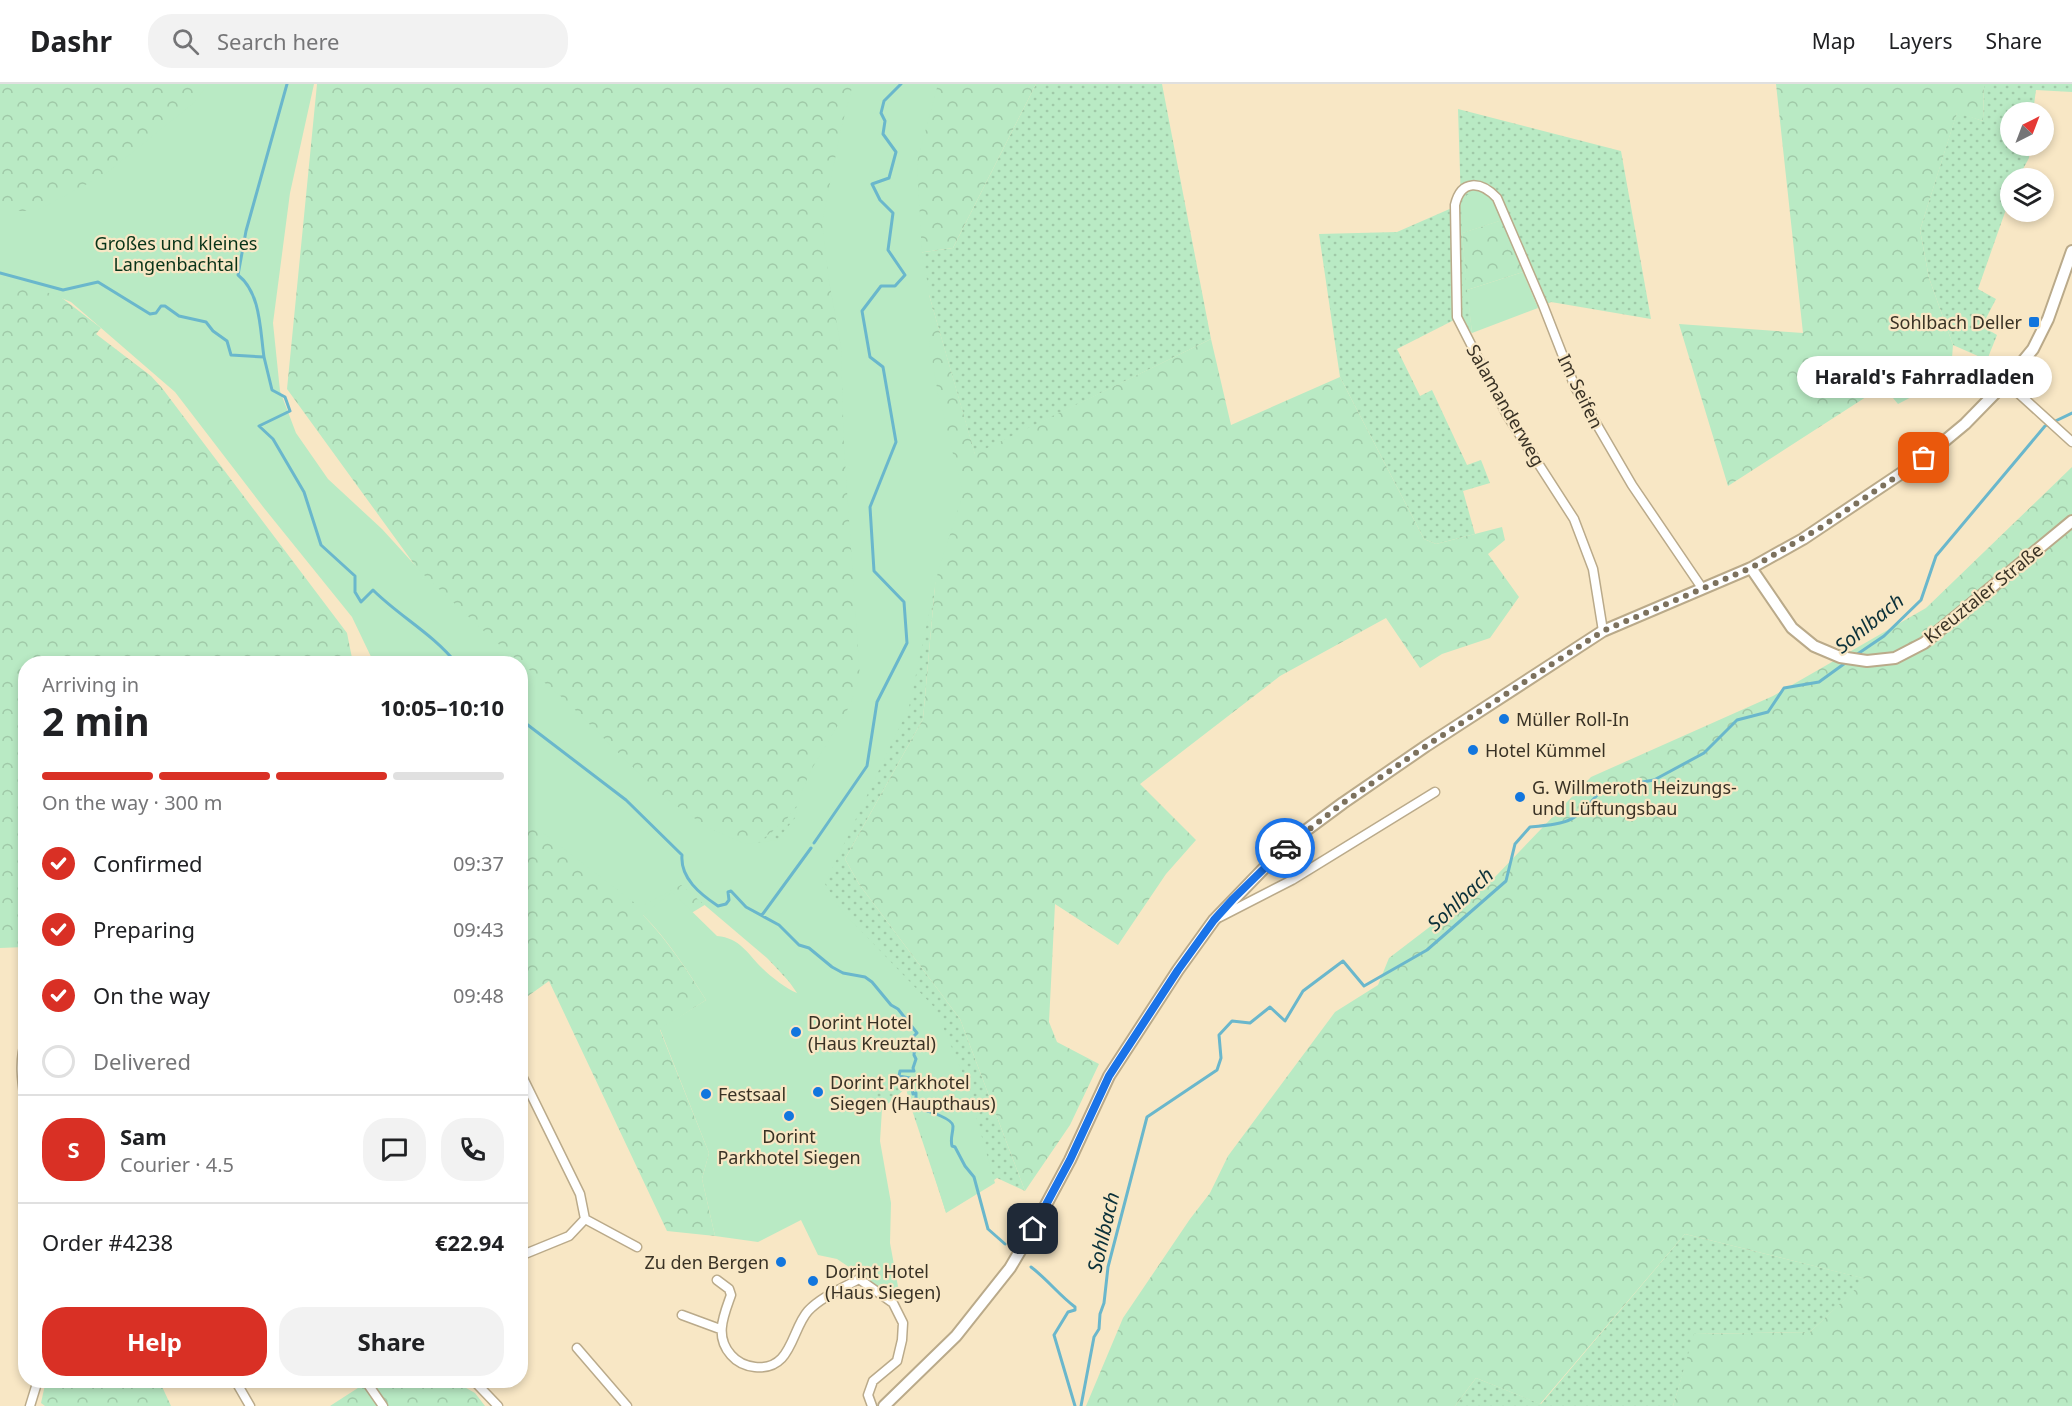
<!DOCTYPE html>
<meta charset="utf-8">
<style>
body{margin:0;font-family:"Noto Sans",sans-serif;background:#f2f2f2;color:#202124;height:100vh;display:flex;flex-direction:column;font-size:22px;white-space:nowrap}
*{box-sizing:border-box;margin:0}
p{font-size:20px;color:#757577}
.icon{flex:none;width:33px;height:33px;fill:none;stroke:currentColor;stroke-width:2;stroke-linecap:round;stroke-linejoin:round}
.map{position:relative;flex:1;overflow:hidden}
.drawer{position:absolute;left:18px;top:572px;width:510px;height:732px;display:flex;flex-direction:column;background:#fff;border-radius:24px;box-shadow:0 3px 9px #0003}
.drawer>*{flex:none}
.needle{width:39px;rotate:42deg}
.controls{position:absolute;left:2000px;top:18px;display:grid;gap:12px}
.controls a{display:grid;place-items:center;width:54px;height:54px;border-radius:50%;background:#fff;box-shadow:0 3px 9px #0003;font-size:30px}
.pin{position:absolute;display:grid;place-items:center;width:51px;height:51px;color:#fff;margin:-26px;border-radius:12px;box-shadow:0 3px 9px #0006}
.courier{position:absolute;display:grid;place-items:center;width:60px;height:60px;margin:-30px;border:4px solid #1a73e8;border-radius:50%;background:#fff;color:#222;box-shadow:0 2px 8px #0007}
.bubble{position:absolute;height:42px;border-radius:21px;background:#fff;box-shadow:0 3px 9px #0003;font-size:20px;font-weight:700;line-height:42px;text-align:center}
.head em{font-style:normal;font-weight:700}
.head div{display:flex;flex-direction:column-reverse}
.head{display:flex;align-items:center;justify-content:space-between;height:102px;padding:0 24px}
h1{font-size:39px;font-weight:700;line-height:45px}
.bar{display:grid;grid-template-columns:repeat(4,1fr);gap:9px 6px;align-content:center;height:72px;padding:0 24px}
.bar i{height:8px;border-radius:4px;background:#e0e0e0}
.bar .selected{background:#d93025}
.bar p{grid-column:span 4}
.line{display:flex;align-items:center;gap:15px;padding:0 24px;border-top:2px solid #e0e0e0}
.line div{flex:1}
.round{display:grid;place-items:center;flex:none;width:63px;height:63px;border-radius:24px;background:#f2f2f2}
ol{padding:0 24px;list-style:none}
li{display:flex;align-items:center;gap:18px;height:66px}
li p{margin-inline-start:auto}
li .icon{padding:6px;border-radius:50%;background:#d93025;color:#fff;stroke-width:4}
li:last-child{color:#757577}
li i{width:33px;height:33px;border:3px solid #e0e0e0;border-radius:50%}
.action{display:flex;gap:12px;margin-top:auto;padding:12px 24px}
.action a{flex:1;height:69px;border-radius:24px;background:#d93025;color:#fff;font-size:24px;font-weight:700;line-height:69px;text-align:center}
.action a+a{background:#f2f2f2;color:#202124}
header{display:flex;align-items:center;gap:36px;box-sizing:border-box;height:84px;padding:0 30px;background:#fff;border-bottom:2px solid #e0e0e0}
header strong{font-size:28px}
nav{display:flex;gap:33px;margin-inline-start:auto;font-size:21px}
.search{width:420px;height:54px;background:#f2f2f2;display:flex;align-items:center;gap:15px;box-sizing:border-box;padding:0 21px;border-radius:24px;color:#757577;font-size:22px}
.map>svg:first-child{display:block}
.grass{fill:url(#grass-dots)}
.forest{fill:url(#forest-crowns)}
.green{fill:#b9eac4}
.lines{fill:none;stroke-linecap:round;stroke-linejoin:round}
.stream{stroke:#6ab7cc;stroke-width:3}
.minor-casing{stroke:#baaa8a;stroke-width:11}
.tertiary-casing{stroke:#baaa8a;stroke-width:14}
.minor{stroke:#fff;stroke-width:8}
.tertiary{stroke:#fff;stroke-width:10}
.done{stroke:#7c715d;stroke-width:6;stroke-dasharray:0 10.8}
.route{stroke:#1a73e8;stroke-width:8}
.poi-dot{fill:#1276de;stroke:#f8e7c5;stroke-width:2}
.labels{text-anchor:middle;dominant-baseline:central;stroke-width:4.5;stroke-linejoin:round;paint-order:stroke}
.park-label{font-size:18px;fill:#083318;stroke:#f8e7c5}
.poi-label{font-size:18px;fill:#393225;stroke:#f8e7c5;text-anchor:start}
.street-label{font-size:18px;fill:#393225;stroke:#f8e7c5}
.water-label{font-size:20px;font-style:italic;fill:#0a3039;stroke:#f8e7c5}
</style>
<header>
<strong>Dashr</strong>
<div class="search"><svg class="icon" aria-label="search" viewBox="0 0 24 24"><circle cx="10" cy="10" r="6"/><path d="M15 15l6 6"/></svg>Search here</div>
<nav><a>Map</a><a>Layers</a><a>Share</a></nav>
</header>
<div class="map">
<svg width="2072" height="1322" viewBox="0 0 2072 1322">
<defs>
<pattern id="grass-dots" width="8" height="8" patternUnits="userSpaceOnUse" patternTransform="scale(1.5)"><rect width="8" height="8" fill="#b9eac4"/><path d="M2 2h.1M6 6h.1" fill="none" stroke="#a0c9a8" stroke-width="1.8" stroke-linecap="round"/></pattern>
<pattern id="forest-crowns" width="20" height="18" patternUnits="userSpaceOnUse" patternTransform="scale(1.5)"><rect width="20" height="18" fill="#b9eac4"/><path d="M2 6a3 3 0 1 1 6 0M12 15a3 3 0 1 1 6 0" fill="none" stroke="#a0c9a8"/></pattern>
</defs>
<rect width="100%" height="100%" fill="#f8e7c5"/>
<path class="grass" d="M 1036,0 L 1162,0 L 1211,255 L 975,371 L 917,169 L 953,164 Z
M 1984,0 L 2072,0 L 2072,8 L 2036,6 L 2033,28 L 2010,28 L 2010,62 L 2030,62 L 2029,74 L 2018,94 L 2010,94 L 2010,114 L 1978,205 L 1996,215 L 1982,242 L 1997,251 L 1987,276 L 1953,261 L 1929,194 L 1920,146 L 1957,28 L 1983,37 Z
M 1458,25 L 1621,67 L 1651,235 L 1551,218 L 1538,224 L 1505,135 L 1462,149 L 1472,249 L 1456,235 L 1397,265 L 1420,312 L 1432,306 L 1467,381 L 1481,376 L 1490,399 L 1463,407 L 1475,450 L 1436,460 L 1424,455 L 1340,293 L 1319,150 L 1397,148 L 1461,120 Z
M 936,490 L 923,635 L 845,775 L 859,800 L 960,935 L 1025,1107 L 997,1094 L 946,1128 L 909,1017 L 906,1004 L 882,1025 L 808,918 L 769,876 L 626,687 Z
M 1685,1150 L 1867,1195 L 1810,1248 L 1695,1250 L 1673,1322 L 1455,1322 L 1476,1294 L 1541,1320 Z"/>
<path class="forest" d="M 0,0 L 268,0 L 62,214 L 101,244 L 96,250 L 151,292 L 162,304 L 347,549 L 353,579 L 26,579 L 25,863 L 0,864 Z
M 317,0 L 1036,0 L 953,164 L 917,169 L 975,370 L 1211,255 L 1231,341 L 1340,293 L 1424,455 L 1436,460 L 1502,443 L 1505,456 L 1488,470 L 1519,513 L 1490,554 L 1442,570 L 1420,584 L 1386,534 L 1280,592 L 1140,700 L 1196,756 L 1166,790 L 1118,861 L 1055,820 L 1049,938 L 1057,958 L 1099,980 L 1070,1041 L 1025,1107 L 960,935 L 859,800 L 845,775 L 923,635 L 936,490 L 877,502 L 851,649 L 786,736 L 742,772 L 708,819 L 693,828 L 643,831 C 668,857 687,886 706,916 L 660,946 L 709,1069 L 702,1095 L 715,1152 L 667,1147 L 549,897 L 521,917 L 520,579 L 459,542 L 287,305 Z
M 1776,0 L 1984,0 L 1983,37 L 1957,29 L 1920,146 L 1929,194 L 1953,261 L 1949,313 L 1925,306 L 1898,320 L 1883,302 L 1728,402 L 1679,240 L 1803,249 Z
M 1505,135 L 1523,188 L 1467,206 L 1462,149 Z
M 2072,383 L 2072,1322 L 1673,1322 L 1694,1250 L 1810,1248 L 1866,1195 L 1685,1150 L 1540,1320 L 1476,1294 L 1455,1322 L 1086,1322 L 1123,1234 L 1190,1135 L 1210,1109 L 1228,1072 L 1335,928 L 1378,901 L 1389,874 L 1495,793 L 1591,693 L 1773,612 L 1926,524 Z
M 46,1296 L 159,1296 L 171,1322 L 45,1322 L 41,1319 Z
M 364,1296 L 452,1296 L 475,1309 L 485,1322 L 330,1322 L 361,1302 Z"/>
<path class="green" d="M 208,0 L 314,0 L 290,109 L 273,239 L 280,307 L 296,349 L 328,395 L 382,445 L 423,490 L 489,552 L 564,615 L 661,711 L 707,743 L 745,760 L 777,756 L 795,734 L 801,709 L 811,686 L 849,623 L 860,594 L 844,363 L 841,263 L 829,197 L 822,138 L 842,41 L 853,0 L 938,0 L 917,78 L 922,170 L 929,206 L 929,257 L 938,310 L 963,410 L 938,488 L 909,623 L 825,800 L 842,827 L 935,924 L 966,997 L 995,1099 L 946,1129 L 903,991 L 873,1007 L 882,1025 L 880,1057 L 891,1119 L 890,1159 L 899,1208 L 891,1211 L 837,1175 L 818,1171 L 801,1136 L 758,1158 L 715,1152 L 702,1095 L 709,1069 L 660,945 L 706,916 C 687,886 668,856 643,831 L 672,808 L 717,852 C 740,854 747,869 762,884 C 771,893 787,905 797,909 L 781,886 L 681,801 L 640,823 L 521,732 L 520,579 L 374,579 L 352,533 L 264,424 L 175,308 L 71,218 L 29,201 L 0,199 L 0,127 L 36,127 L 104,91 L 195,18 Z
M 1476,108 C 1492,111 1497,122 1505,135 L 1462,149 L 1461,120 L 1467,111 Z
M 1523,188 L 1538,224 L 1472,249 L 1467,206 Z"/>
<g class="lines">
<path class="stream" d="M 0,189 L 63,206 L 98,198 L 150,230 L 156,229 L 161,222 L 165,222 L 179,232 L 206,238 L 213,247 L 227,257 L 231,271 L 264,273 L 272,306 L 285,313 L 290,327 L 259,342 L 273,355 L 304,408 L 321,461 L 355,492 L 355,508 L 361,518 L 373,506 C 399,532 433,550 456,579
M 264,273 C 260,246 261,209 238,191 L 246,147 L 287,0
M 1856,571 L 1884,552 L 1921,516 L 1936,472 L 2045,342 L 2072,329
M 520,635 L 626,716 L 682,771 C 680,794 700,810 718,822 L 726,820 L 729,816 L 728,808 L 731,807 L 746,823 L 779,841 L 799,861 L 809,864 L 832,883 L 843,889 L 865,893 L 872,898 L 891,921 L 898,925 L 917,949 L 913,953 L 915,959 L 914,971 L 916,975 L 913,984 L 914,987 L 900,987 L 899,992 L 910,994 L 913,1010 L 916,1009 L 916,1014 L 923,1026 C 929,1027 953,1035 953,1042 C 953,1050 950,1054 952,1062 L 955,1063 L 965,1082 L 974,1093 L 988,1145 L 1005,1160
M 814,759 L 867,682 L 877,618 L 907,559 L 904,518 L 874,487 L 870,423 L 896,358 L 883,283 L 870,273 L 862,227 L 881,202 L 895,202 L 905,191 L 888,166 L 893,129 L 880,116 L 872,100 L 889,94 L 896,68 L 883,50 L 885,37 L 881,29 L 884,17 L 901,0
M 762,831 L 811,764
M 1031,1183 C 1047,1195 1059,1211 1075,1223 L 1075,1226 L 1068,1228 L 1054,1251 L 1075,1322
M 1081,1322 L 1094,1253 L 1099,1245 L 1100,1230 L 1104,1219 L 1108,1183 L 1147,1033 L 1217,986 L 1221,974 L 1219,951 L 1232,937 L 1250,939 L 1270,923 L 1285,937 L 1303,907 L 1343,877 L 1364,902 L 1427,866 L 1506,797 L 1515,760 L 1530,743 C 1572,739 1575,738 1602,705 L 1654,696 L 1704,669 L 1737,636 L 1768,628 L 1784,604 L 1819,598 L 1848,577"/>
<g class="minor-casing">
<path id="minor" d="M 2006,298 L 2072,358
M 1603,547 L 1593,485 L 1574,435 L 1507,331 L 1457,233 L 1455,121 C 1461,95 1481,97 1497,114 L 1543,221 L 1575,303 L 1632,401 L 1702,504
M 1220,833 L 1292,796 L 1435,708
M 26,956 C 18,978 23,1003 26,1025
M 520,988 L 580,1110 L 585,1135
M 520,1172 L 569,1152 L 585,1135 L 637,1163
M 717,1196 L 729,1205 L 731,1211 C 724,1231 714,1252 731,1271 C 737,1278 746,1282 755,1283 C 792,1287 791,1246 808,1227 C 821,1213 843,1204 859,1195 L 893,1219 L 903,1239 L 902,1256 L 897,1277 L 873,1297 L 868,1311 L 872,1322
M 682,1231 L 720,1245
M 577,1264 L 627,1322
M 235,1296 L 250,1322
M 365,1296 L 383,1322
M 473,1296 L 498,1322
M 30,1322 L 38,1296"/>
</g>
<g class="tertiary-casing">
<path id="tertiary" d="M 1751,484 L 1792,544 L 1814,562 L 1840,573 L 1867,577 L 1895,574 L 1924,559 L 2072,437
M 884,1322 L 956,1252 L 1010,1184 L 1033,1145 L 1070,1076 L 1109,992 L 1178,886 L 1214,836 L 1268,780 L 1301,750 L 1343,719 L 1426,662 L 1603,547 L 1751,484 L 1803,455 L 1924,374 L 1965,340 L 2006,298 L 2033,265 L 2048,235 L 2072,167"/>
</g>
<use href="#minor" class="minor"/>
<use href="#tertiary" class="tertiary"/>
</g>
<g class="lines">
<path class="done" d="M 1285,764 L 1343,719 L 1426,662 L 1603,547 L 1751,484 L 1820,444 L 1924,374"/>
<path class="route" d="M 1033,1145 L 1070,1076 L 1109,992 L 1178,886 L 1214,836 L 1233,815 L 1285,764"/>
</g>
<g class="poi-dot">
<rect x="2028" y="232" width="12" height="12" rx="3"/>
<circle cx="1504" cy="635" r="6"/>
<circle cx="1473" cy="666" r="6"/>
<circle cx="1520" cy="713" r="6"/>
<circle cx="796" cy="948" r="6"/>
<circle cx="818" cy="1008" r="6"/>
<circle cx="706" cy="1010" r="6"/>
<circle cx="789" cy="1032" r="6"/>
<circle cx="781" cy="1178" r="6"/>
<circle cx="813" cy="1197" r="6"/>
</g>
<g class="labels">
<g class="park-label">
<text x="176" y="159">Großes und kleines<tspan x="176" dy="21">Langenbachtal</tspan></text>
</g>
<g class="poi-label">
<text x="2022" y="238" text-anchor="end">Sohlbach Deller</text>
<text x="1516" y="635">Müller Roll-In</text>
<text x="1485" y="666">Hotel Kümmel</text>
<text x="1532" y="703">G. Willmeroth Heizungs-<tspan x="1532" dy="21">und Lüftungsbau</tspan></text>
<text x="808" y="938">Dorint Hotel<tspan x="808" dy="21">(Haus Kreuztal)</tspan></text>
<text x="830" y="998">Dorint Parkhotel<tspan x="830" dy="21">Siegen (Haupthaus)</tspan></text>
<text x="718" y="1010">Festsaal</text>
<text x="789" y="1052" text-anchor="middle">Dorint<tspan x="789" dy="21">Parkhotel Siegen</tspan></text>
<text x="769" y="1178" text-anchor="end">Zu den Bergen</text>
<text x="825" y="1187">Dorint Hotel<tspan x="825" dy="21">(Haus Siegen)</tspan></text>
</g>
<g class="street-label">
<text transform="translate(1581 307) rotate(64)">Im Seifen</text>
<text transform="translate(1506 321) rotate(60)">Salamanderweg</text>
<text transform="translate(1983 509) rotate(-39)">Kreuztaler Straße</text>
</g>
<g class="water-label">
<text transform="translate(1869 539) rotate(-39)">Sohlbach</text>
<text transform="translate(1460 815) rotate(-43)">Sohlbach</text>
<text transform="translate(1103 1148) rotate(-77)">Sohlbach</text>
</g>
</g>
</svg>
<div class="controls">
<a><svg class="needle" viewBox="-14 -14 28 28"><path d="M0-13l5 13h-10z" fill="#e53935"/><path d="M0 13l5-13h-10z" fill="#757577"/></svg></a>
<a><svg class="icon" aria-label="layers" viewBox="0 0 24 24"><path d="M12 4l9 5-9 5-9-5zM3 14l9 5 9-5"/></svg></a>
</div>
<div class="pin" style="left:1924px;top:374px;background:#ea580c"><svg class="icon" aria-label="bag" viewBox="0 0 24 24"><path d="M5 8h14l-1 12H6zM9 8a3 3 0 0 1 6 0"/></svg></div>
<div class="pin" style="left:1033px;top:1145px;background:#1f2937"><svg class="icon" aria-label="home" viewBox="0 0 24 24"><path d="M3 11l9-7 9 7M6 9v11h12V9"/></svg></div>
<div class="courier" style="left:1285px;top:764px"><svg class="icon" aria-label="car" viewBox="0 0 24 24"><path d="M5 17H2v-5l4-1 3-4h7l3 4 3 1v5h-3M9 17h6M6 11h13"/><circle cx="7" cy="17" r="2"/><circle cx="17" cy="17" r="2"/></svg></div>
<div class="bubble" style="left:1797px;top:272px;width:255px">Harald's Fahrradladen</div>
<section class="drawer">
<div class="head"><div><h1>2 min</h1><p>Arriving in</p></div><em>10:05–10:10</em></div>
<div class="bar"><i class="selected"></i><i class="selected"></i><i class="selected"></i><i></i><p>On the way · 300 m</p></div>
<ol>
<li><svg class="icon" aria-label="check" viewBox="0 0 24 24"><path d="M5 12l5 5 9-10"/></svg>Confirmed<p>09:37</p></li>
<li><svg class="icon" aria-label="check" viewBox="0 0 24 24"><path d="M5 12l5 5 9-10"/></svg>Preparing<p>09:43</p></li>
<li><svg class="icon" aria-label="check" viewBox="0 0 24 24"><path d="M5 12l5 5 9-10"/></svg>On the way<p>09:48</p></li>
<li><i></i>Delivered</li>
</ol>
<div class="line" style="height:108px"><b class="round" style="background:#d93025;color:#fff">S</b><div><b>Sam</b><p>Courier · 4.5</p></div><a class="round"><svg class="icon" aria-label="chat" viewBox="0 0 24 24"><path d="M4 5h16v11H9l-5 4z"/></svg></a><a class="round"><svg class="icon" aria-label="phone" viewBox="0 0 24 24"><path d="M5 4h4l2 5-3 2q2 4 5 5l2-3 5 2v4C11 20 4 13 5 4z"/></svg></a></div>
<div class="line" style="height:78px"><div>Order #4238</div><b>€22.94</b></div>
<div class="action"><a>Help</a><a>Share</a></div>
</section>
</div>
